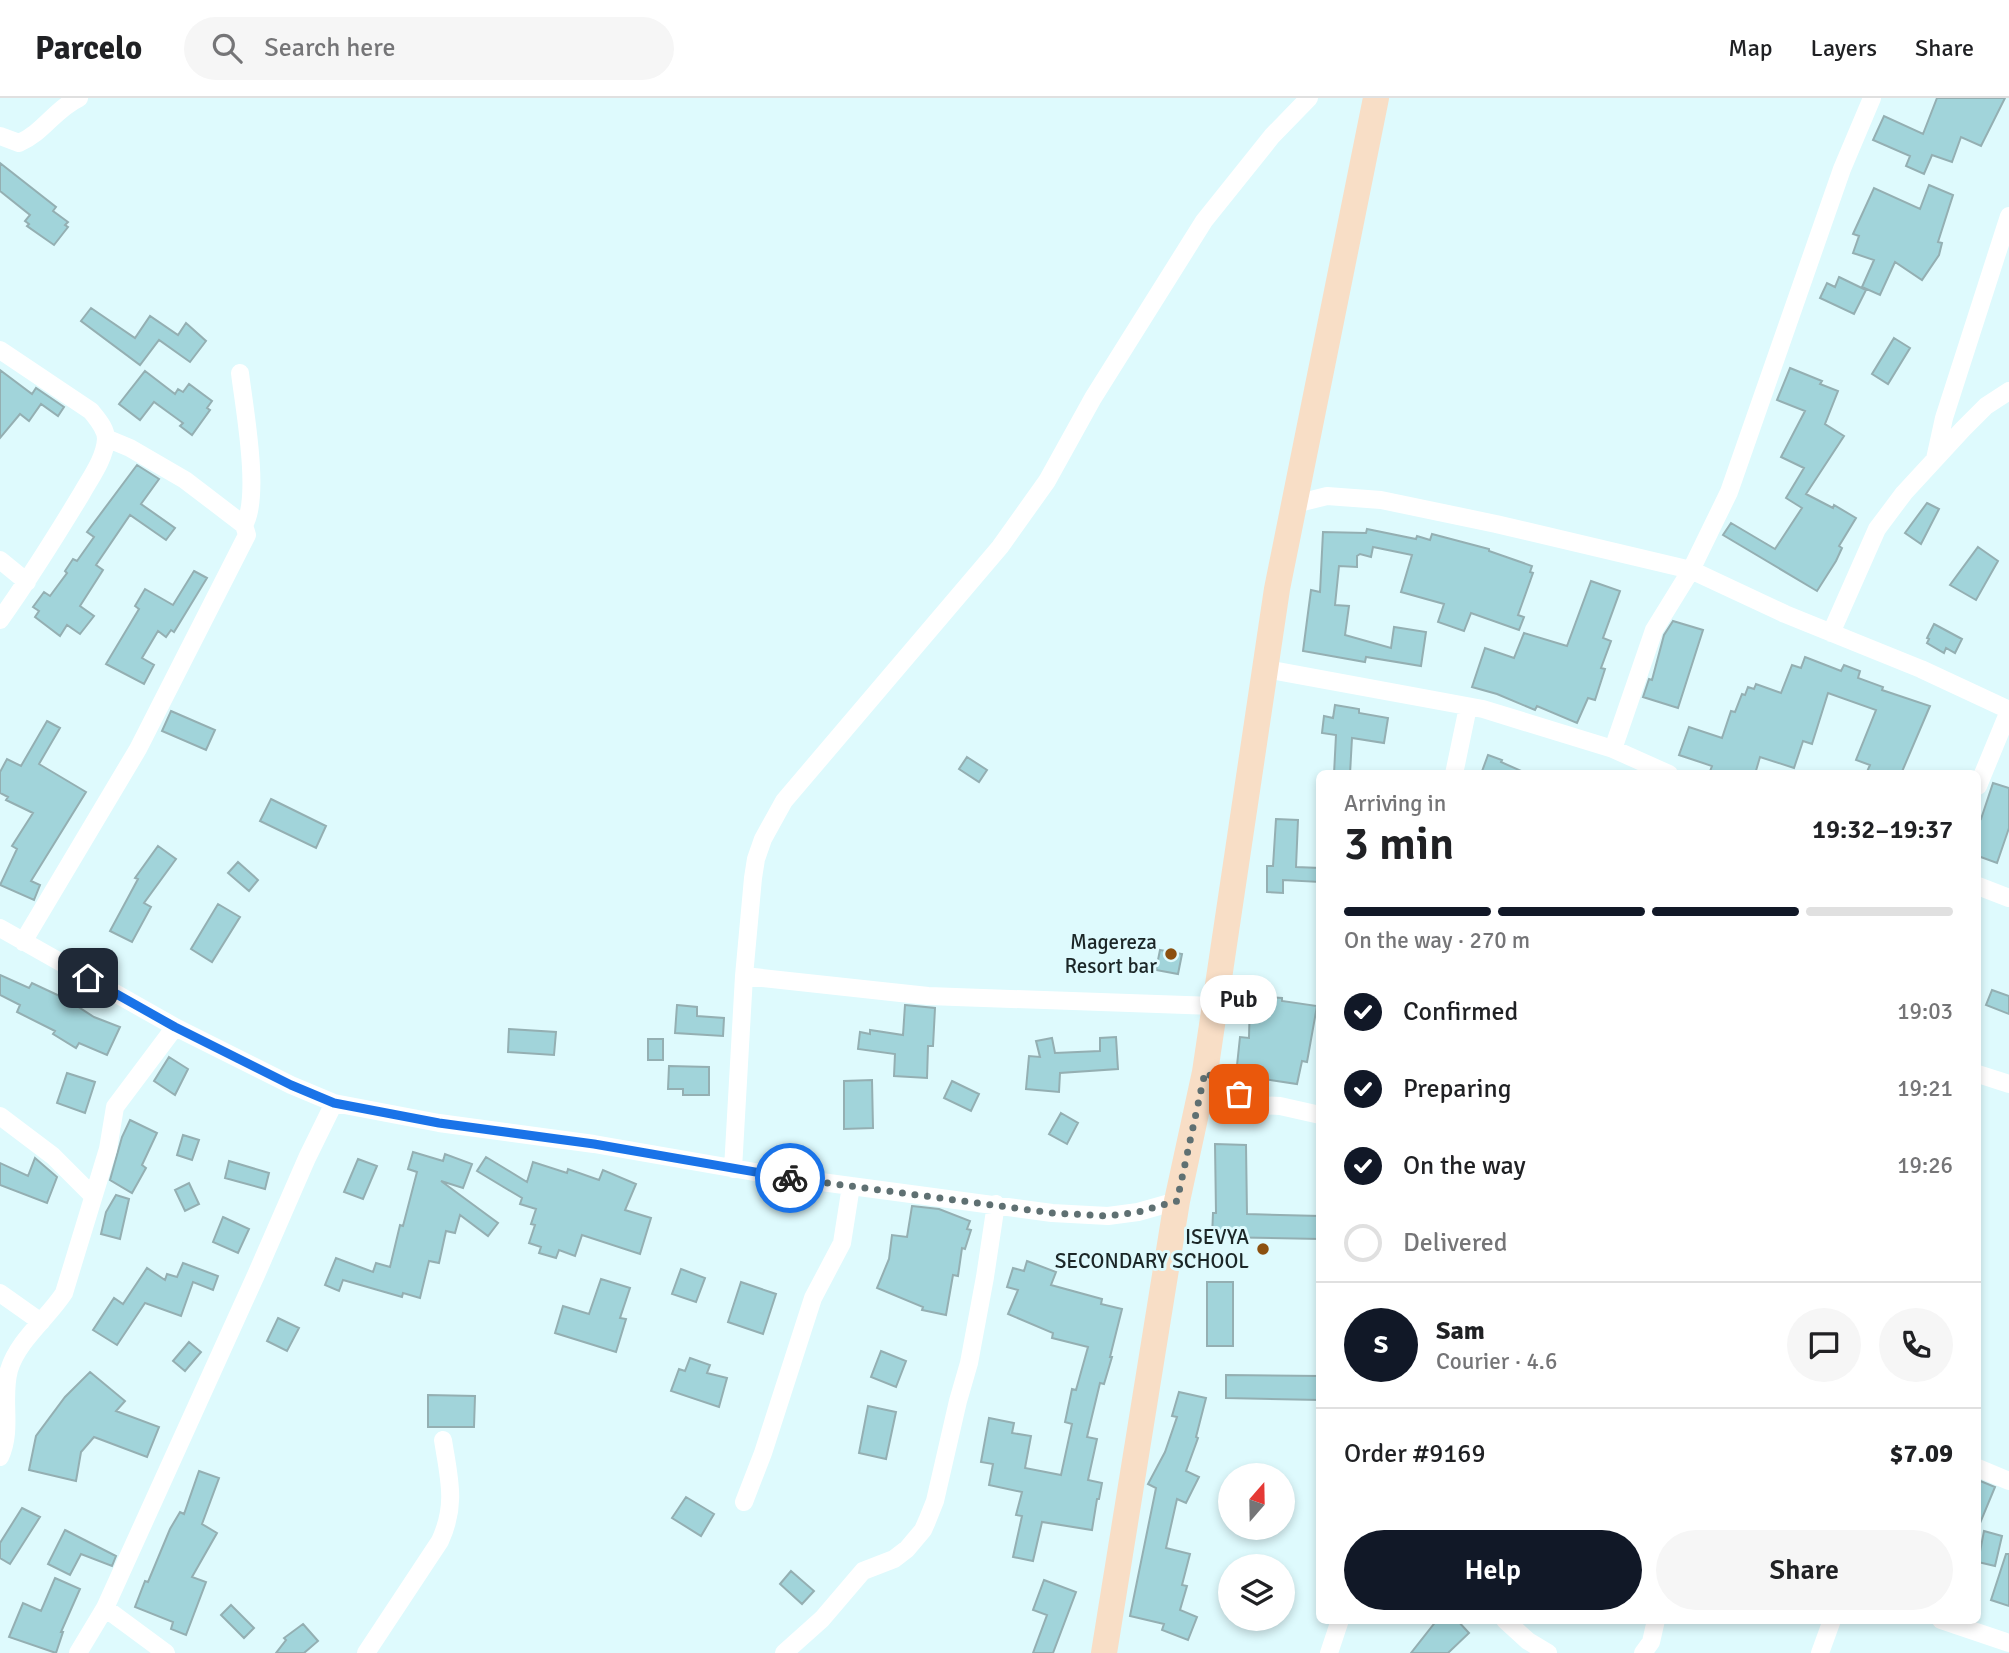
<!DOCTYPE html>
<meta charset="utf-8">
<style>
body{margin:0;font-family:Signika,sans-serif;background:#f6f6f6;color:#202124;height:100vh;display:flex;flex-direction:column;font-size:26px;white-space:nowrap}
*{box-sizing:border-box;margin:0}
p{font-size:23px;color:#757577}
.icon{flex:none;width:38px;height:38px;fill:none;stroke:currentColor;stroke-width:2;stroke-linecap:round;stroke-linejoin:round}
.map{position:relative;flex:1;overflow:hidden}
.sheet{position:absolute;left:1316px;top:672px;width:665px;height:854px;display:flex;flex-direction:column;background:#fff;border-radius:10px;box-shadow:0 4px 10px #0003}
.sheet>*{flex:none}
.needle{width:46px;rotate:20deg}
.tools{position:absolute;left:1218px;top:1365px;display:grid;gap:14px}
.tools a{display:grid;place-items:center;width:77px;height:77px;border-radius:50%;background:#fff;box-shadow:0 4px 10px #0003;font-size:35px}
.pin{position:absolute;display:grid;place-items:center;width:60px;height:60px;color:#fff;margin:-30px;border-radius:14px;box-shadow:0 4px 10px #0006}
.courier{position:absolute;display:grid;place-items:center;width:70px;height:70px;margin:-35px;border:5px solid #1a73e8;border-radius:50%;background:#fff;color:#222;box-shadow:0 2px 9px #0007}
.bubble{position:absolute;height:49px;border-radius:24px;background:#fff;box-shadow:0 4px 10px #0003;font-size:23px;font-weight:600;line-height:49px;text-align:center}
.overview em{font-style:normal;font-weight:600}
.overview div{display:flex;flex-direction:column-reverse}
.overview{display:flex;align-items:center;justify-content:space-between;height:119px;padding:0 28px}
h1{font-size:46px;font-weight:600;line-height:52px}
.bar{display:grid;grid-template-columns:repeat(4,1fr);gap:10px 7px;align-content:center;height:84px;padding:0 28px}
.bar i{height:9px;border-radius:5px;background:#e0e0e0}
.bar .active{background:#111827}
.bar p{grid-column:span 4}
.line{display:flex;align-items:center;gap:18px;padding:0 28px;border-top:2px solid #e0e0e0}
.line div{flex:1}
.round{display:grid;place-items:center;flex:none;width:74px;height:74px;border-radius:37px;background:#f6f6f6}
ol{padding:0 28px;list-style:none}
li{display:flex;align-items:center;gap:21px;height:77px}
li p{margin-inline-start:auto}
li .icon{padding:7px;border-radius:50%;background:#111827;color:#fff;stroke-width:4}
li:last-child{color:#757577}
li i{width:38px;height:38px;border:4px solid #e0e0e0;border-radius:50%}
.primary-button{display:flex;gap:14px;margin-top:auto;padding:14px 28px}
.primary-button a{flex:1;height:80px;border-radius:42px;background:#111827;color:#fff;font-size:28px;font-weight:600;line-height:80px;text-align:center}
.primary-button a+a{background:#f6f6f6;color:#202124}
header{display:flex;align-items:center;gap:42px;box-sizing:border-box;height:98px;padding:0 35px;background:#fff;border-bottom:2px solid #e0e0e0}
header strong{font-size:33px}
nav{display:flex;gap:38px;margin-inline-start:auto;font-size:24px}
.search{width:490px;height:63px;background:#f6f6f6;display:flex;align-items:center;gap:18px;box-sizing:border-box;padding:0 24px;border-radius:38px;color:#757577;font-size:26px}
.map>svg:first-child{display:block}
.building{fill:#a1d4da;stroke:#94afb2;stroke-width:2}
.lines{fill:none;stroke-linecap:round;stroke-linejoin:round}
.street{stroke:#fff;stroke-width:18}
.secondary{stroke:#f8dec6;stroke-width:26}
.done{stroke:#5f7072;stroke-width:7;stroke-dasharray:0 12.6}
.route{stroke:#1a73e8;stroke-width:9}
.poi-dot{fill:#8c500f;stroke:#defafd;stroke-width:2.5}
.labels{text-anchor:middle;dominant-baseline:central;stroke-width:6;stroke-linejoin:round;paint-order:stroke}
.poi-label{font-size:21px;fill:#1b2627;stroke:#defafd;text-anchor:end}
</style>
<header>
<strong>Parcelo</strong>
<div class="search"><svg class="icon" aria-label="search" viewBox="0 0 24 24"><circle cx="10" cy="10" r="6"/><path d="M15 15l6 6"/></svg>Search here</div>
<nav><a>Map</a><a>Layers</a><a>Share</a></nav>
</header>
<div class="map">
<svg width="2009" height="1555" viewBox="0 0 2009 1555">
<rect width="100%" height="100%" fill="#defafd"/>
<path class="building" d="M 1937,0 L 2005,0 L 1981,48 L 1961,39 L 1952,64 L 1932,57 L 1924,76 L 1906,68 L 1910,58 L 1873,42 L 1884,18 L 1923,36 Z
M 0,65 L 56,109 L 53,113 L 68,124 L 65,127 L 68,129 L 54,147 L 27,128 L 29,126 L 25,123 L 30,117 L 0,93 Z
M 1929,87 L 1953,97 L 1938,144 L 1942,145 L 1939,157 L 1922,182 L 1895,164 L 1880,197 L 1862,189 L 1874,162 L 1853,155 L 1859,138 L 1853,136 L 1874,90 L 1920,111 Z
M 1839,179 L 1866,192 L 1854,216 L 1820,200 L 1827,185 L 1835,189 Z
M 91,210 L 135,240 L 150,218 L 178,237 L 186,225 L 206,243 L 190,264 L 159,242 L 140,267 L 81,223 Z
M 1894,240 L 1910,250 L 1888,286 L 1872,276 Z
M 1790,270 L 1822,283 L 1820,286 L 1838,293 L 1825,326 L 1844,338 L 1806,396 L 1833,410 L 1834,407 L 1856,420 L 1839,448 L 1842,450 L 1836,463 L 1817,493 L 1723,437 L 1731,425 L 1775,451 L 1802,410 L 1786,400 L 1804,370 L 1781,359 L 1805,313 L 1777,302 Z
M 0,272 L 32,296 L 36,290 L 64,309 L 58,318 L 41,306 L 29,323 L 20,316 L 0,340 Z
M 145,273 L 175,296 L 178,291 L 183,294 L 189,286 L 212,303 L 207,310 L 210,312 L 192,337 L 180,328 L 183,325 L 154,304 L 140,322 L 119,306 Z
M 137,367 L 159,381 L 141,406 L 175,430 L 166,442 L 130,417 L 96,467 L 103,472 L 80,508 L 94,518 L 80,536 L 67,527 L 60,538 L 35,519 L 39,513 L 33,509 L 44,494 L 50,498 L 67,475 L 65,473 L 73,461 L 77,463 L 94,439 L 87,434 Z
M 1927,405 L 1939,411 L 1921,446 L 1905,435 Z
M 1367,431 L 1416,441 L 1417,438 L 1430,442 L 1432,436 L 1489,451 L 1489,453 L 1532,468 L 1530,474 L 1533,475 L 1518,517 L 1524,519 L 1519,532 L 1471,515 L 1464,533 L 1438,524 L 1444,506 L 1401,494 L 1412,457 L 1373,449 L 1371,459 L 1360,456 L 1357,458 L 1357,469 L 1339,468 L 1335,507 L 1349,508 L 1345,537 L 1391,550 L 1394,529 L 1426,534 L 1421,568 L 1366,559 L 1365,564 L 1303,553 L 1311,492 L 1320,494 L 1323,434 L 1366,435 Z
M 1978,449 L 1998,463 L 1976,502 L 1950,487 Z
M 194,473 L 207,480 L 174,534 L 171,532 L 166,539 L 158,533 L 142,560 L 154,567 L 144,586 L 106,566 L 139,511 L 135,508 L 145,491 L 173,507 Z
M 1591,483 L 1620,493 L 1603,540 L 1611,543 L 1601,570 L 1605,571 L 1595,602 L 1588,600 L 1577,625 L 1537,608 L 1535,612 L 1497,596 L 1472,589 L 1485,550 L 1514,560 L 1524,535 L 1567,548 Z
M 1673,523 L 1703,532 L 1678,610 L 1643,599 L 1649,581 L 1652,582 L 1664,537 Z
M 1934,526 L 1962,541 L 1955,555 L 1946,550 L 1944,555 L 1927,545 L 1929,541 L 1927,540 Z
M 1805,559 L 1841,573 L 1844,567 L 1860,573 L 1858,580 L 1883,589 L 1882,592 L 1930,608 L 1901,676 L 1866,676 L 1870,667 L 1856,662 L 1876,612 L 1828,595 L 1812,646 L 1803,643 L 1794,670 L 1760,659 L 1755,676 L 1709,676 L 1712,668 L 1679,657 L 1689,629 L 1722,640 L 1731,613 L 1735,614 L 1742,596 L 1745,597 L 1748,589 L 1754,591 L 1756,586 L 1781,595 L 1792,567 L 1801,570 Z
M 1335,607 L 1359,611 L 1359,615 L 1388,620 L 1384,645 L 1352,640 L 1350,676 L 1334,676 L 1336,637 L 1322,635 L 1324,618 L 1333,620 Z
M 171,613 L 215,632 L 206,652 L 162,633 Z
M 47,623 L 60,630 L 39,666 L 86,694 L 31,783 L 40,787 L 34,802 L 0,787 L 17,751 L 12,748 L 33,715 L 6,702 L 8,699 L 0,695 L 0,674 L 7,661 L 21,668 Z
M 1488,657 L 1502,662 L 1501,664 L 1528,676 L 1481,676 Z
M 967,659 L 987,672 L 979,684 L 959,671 Z
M 1993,685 L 2009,690 L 2009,730 L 1997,765 L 1978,758 L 1978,720 L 1981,721 Z
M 271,701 L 326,728 L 316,750 L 260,723 Z
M 1276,721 L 1298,722 L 1296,769 L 1320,770 L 1320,784 L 1283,782 L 1283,795 L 1267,794 L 1267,768 L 1273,768 Z
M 158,748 L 176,761 L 144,805 L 151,809 L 132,844 L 110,833 L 138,781 L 135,780 Z
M 238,764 L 258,782 L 249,793 L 228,775 Z
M 218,806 L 240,819 L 212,864 L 191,851 Z
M 1160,852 L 1182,856 L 1178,876 L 1156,872 Z
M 0,877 L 29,890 L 32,885 L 66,901 L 94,919 L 120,929 L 107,957 L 79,945 L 76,950 L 53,936 L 55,933 L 17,914 L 20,907 L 0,897 Z
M 1992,892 L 2009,898 L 2009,916 L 1986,907 Z
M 1250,898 L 1282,900 L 1282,903 L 1317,908 L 1307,964 L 1302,963 L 1297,986 L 1236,977 L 1240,939 L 1249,940 Z
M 677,907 L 697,909 L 697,918 L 724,920 L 723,938 L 675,935 Z
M 905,907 L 935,910 L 933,948 L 928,948 L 927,980 L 894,978 L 895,956 L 858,951 L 860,934 L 870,936 L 870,932 L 903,937 Z
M 509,931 L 556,934 L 554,957 L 508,954 Z
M 1116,939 L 1118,971 L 1060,975 L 1059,994 L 1026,991 L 1029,958 L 1040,959 L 1036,943 L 1052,940 L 1055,955 L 1100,953 L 1100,940 Z
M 648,941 L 663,941 L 663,962 L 648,962 Z
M 169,959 L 188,971 L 175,997 L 154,983 Z
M 669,968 L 709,969 L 709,997 L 683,997 L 683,991 L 668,991 Z
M 67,975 L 95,984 L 85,1015 L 57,1005 Z
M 872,982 L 873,1030 L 844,1031 L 844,983 Z
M 952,983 L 979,996 L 971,1013 L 944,1000 Z
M 1061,1015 L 1078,1025 L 1067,1046 L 1049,1036 Z
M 130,1022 L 157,1035 L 142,1067 L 146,1070 L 132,1095 L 110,1082 L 122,1039 Z
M 183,1037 L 199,1042 L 192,1062 L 177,1057 Z
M 1215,1046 L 1246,1047 L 1247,1116 L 1320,1118 L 1320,1141 L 1212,1139 L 1213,1115 L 1216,1115 Z
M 413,1054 L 443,1063 L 445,1056 L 472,1066 L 463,1090 L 441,1083 L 498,1125 L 488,1138 L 460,1117 L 455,1135 L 446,1133 L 439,1165 L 429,1163 L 420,1200 L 403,1195 L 402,1199 L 343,1182 L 339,1193 L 325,1187 L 336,1160 L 373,1174 L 376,1165 L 390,1169 L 400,1127 L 403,1128 L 417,1074 L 408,1071 Z
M 486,1059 L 527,1084 L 533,1064 L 567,1075 L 568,1071 L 599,1082 L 603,1072 L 636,1086 L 625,1112 L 651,1120 L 640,1156 L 582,1137 L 575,1158 L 559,1152 L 556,1160 L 539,1155 L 541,1149 L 529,1145 L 535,1127 L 531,1126 L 536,1111 L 520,1106 L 522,1100 L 477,1073 Z
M 35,1060 L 57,1079 L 47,1105 L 0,1087 L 0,1065 L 28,1078 Z
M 358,1061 L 377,1068 L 363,1101 L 344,1094 Z
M 229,1063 L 269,1075 L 265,1091 L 225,1080 Z
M 189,1085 L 199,1106 L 185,1113 L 175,1092 Z
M 116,1097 L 129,1101 L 120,1141 L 101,1136 L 106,1114 Z
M 912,1108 L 939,1111 L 970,1123 L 967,1131 L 971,1132 L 965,1151 L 962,1150 L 958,1178 L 953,1177 L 946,1217 L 922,1212 L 923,1209 L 877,1190 L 889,1161 L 892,1137 L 907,1139 Z
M 223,1119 L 249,1131 L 238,1155 L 213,1144 Z
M 1027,1163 L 1056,1174 L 1051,1187 L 1102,1201 L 1101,1206 L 1122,1211 L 1110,1259 L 1112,1259 L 1104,1286 L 1100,1285 L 1087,1339 L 1097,1341 L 1088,1382 L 1102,1385 L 1099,1401 L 1097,1401 L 1092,1432 L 1042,1424 L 1033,1463 L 1013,1459 L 1022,1418 L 1016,1417 L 1022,1394 L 989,1387 L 993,1366 L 981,1364 L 989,1320 L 1014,1325 L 1012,1335 L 1031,1338 L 1025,1370 L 1061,1377 L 1072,1326 L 1065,1324 L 1072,1291 L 1076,1292 L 1088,1249 L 1052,1240 L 1053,1235 L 1008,1216 L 1018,1192 L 1007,1189 L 1013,1170 L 1024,1173 Z
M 183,1165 L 218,1178 L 213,1192 L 193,1184 L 181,1218 L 145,1205 L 117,1247 L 93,1232 L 114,1200 L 123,1206 L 147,1170 L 165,1182 L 167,1176 L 177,1179 Z
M 681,1171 L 705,1180 L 696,1204 L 672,1196 Z
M 601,1181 L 630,1190 L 620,1220 L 626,1221 L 616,1254 L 555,1235 L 563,1208 L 589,1216 Z
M 741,1184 L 776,1196 L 763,1236 L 728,1224 Z
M 1207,1184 L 1233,1184 L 1233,1248 L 1207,1248 Z
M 278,1220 L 299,1230 L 287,1253 L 267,1243 Z
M 189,1244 L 201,1254 L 185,1273 L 173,1263 Z
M 881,1253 L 906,1263 L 896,1289 L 871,1279 Z
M 690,1260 L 710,1267 L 707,1275 L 727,1280 L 719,1309 L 671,1293 L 679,1271 L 685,1273 Z
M 90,1274 L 125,1303 L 116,1313 L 159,1329 L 147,1359 L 94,1339 L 81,1354 L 76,1383 L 29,1372 L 36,1338 L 65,1299 Z
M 1226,1277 L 1320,1278 L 1320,1302 L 1226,1300 Z
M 1179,1294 L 1206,1300 L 1196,1339 L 1198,1340 L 1186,1373 L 1199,1379 L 1186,1405 L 1177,1401 L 1166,1450 L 1190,1456 L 1182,1487 L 1187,1488 L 1180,1512 L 1197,1519 L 1188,1542 L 1162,1532 L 1164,1526 L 1130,1518 L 1156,1390 L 1148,1386 L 1165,1354 L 1177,1319 L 1172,1318 Z
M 428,1297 L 475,1298 L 474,1329 L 428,1329 Z
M 868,1308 L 896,1314 L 886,1361 L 859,1355 Z
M 199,1373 L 219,1380 L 202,1426 L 217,1435 L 192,1479 L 206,1484 L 186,1537 L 171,1531 L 173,1524 L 135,1509 L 145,1483 L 148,1484 L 170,1431 L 180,1414 L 184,1416 Z
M 1978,1382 L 1995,1389 L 1978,1430 Z
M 686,1399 L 714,1416 L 701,1438 L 672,1420 Z
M 22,1410 L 40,1419 L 10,1466 L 0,1460 L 0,1445 Z
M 65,1432 L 116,1458 L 112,1468 L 81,1456 L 70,1477 L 48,1466 Z
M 1984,1433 L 2002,1438 L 1995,1468 L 1978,1464 Z
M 2006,1456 L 2009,1456 L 2009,1508 L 1991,1502 Z
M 791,1473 L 814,1493 L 802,1506 L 780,1486 Z
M 55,1480 L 80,1491 L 61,1534 L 63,1534 L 56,1555 L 9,1539 L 23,1505 L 41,1513 Z
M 1044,1482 L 1076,1494 L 1053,1555 L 1033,1555 L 1047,1517 L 1033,1512 Z
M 231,1507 L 254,1530 L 244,1540 L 221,1517 Z
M 1437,1522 L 1457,1522 L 1469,1535 L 1448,1555 L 1411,1555 Z
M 303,1526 L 318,1543 L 304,1555 L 276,1555 L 286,1542 L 284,1540 Z"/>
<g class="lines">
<path class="street" d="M 0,38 L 19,45 C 43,35 55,11 79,0
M 0,252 L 91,313 C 97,321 106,330 106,341 C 105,360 91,379 82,395 C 56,438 29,481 0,522
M 240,275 C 244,309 261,399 244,427
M 1935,361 L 1944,320 L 2009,118
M 1295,406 L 1327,398 L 1381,402 L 1496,426 L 1691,472 L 1785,516 L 1921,571 L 2009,612
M 0,462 L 27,484
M 1831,535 L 1877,431 L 1904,395 L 1963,331 L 1986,308 L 2009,293
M 1266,571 L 1483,611 L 1613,651 L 1669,676
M 1613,651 L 1654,532 L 1691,472 L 1729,394 L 1842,71 L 1872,0
M 1454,676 L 1468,609
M 1978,688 L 2009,613
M 1978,788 L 2009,800
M 0,830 L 175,929 L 291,987 L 334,1005 L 439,1025 L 594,1046 L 784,1079 L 1052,1115 L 1108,1118 L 1138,1114 L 1177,1103
M 23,844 L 138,651 L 247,437 L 244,427 L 185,382 L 130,350 L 106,340
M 744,878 L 928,898 L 1214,908
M 1205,974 L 1256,1007 L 1280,1008 L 1320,1017
M 1978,976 L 2009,986
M 0,1018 L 53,1058 L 92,1097
M 733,1071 L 744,878 L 753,780 L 756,761 L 763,741 L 784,703 L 1000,449 L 1047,383 L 1093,300 L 1204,123 L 1272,38 L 1309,0
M 0,1195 L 41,1224
M 0,1359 C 13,1331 1,1301 9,1272 C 18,1242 48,1220 64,1195 L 108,1051 L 115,1009 L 175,929
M 1978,1370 L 2009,1383
M 744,1404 L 763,1355 L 813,1200 L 842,1145 L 851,1088
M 105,1510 L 166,1555
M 1505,1522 L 1528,1543 L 1548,1555
M 1941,1522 L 2009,1545
M 78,1555 L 105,1510 L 256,1177 L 307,1060 L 334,1005
M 366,1555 L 440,1443 C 457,1406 449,1381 443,1342
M 784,1555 L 822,1521 L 863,1473 L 894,1461 L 907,1451 L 923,1432 L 927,1423 L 935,1403 L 958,1303 L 969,1265 L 985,1179 L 996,1106
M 1329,1555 L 1340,1522
M 1643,1555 L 1651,1544 L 1656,1522
M 1820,1555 L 1832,1522"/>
<path class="secondary" d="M 1104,1555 L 1177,1103 L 1205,974 L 1277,491 L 1376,0"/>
</g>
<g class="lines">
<path class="done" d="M 790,1080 L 1052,1115 L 1108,1118 L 1138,1114 L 1177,1103 L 1205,974 L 1239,996"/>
<path class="route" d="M 88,880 L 175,929 L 291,987 L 334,1005 L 439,1025 L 594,1046 L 790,1080"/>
</g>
<g class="poi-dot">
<circle cx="1171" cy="856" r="7"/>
<circle cx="1263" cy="1151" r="7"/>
</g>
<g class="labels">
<g class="poi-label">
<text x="1157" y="844">Magereza<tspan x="1157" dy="24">Resort bar</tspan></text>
<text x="1249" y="1139">ISEVYA<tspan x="1249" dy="24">SECONDARY SCHOOL</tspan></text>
</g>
</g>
</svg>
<div class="tools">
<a><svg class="needle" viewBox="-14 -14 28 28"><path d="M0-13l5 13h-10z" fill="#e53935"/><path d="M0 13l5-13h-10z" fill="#757577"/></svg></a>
<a><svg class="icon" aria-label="layers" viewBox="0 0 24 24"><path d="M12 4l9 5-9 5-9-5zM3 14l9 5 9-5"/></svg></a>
</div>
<div class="pin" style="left:1239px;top:996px;background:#ea580c"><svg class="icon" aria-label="bag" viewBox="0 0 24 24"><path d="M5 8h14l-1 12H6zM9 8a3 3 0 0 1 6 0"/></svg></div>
<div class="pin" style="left:88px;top:880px;background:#1f2937"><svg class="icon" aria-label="home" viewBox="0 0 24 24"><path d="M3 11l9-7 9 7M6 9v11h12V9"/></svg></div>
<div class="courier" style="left:790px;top:1080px"><svg class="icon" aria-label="bike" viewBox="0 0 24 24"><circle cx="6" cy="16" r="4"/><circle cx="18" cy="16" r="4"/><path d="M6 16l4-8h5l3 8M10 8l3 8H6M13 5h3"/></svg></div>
<div class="bubble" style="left:1200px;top:877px;width:77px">Pub</div>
<section class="sheet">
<div class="overview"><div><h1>3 min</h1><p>Arriving in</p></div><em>19:32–19:37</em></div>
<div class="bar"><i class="active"></i><i class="active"></i><i class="active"></i><i></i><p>On the way · 270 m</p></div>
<ol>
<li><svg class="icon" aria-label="check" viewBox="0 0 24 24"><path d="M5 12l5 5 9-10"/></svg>Confirmed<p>19:03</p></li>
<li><svg class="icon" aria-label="check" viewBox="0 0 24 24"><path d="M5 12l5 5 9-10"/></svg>Preparing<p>19:21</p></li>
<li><svg class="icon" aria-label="check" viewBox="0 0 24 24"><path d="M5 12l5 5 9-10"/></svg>On the way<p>19:26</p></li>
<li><i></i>Delivered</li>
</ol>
<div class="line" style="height:126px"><b class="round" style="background:#111827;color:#fff">S</b><div><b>Sam</b><p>Courier · 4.6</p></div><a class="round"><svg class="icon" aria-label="chat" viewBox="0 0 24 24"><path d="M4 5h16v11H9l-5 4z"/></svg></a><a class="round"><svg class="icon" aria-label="phone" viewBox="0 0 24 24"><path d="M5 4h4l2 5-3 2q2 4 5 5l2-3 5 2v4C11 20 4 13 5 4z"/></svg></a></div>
<div class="line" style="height:91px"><div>Order #9169</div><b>$7.09</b></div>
<div class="primary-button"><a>Help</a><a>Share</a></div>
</section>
</div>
